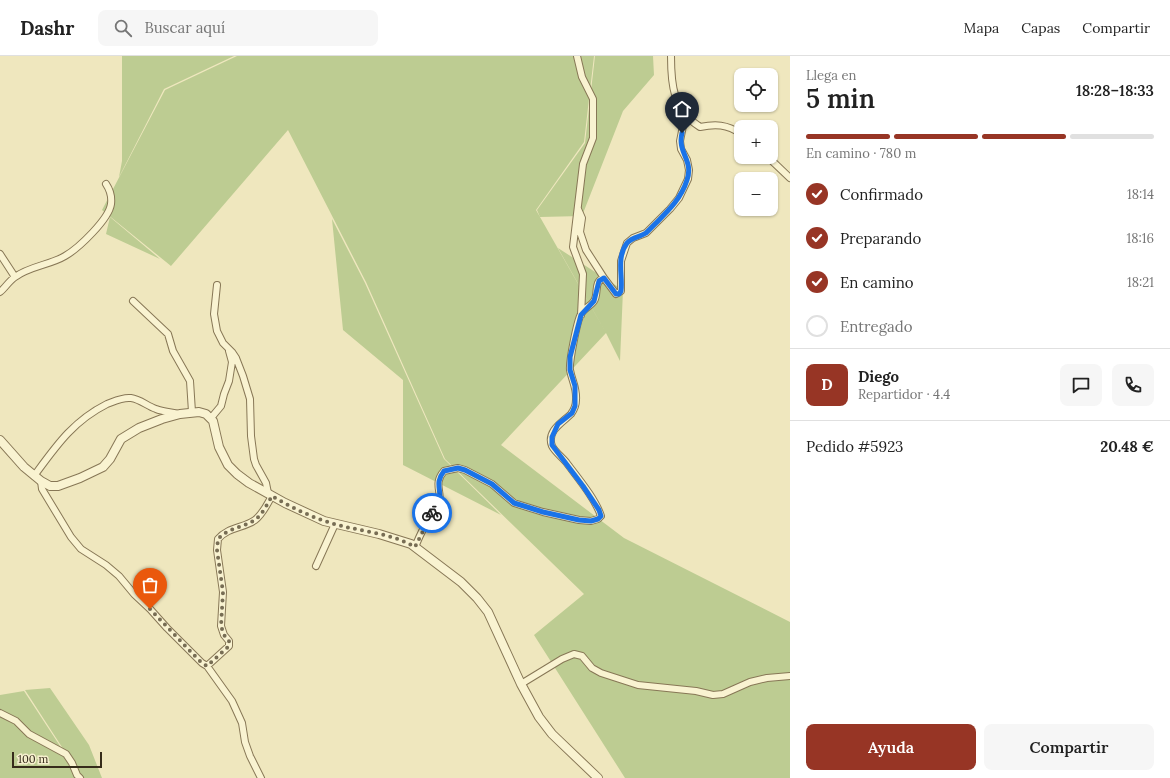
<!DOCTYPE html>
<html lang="es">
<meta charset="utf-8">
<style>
body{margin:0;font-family:Lora,serif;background:#f6f6f6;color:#222;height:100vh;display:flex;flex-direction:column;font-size:15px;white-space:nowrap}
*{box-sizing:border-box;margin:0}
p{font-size:13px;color:#767676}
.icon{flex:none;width:22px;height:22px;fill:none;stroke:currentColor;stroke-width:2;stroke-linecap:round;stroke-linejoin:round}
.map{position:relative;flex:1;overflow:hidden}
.sheet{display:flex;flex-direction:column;background:#fff;width:380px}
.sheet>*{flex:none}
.controls{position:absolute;left:734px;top:12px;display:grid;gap:8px}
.controls a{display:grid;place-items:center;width:44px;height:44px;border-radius:8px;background:#fff;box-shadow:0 1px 3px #0004;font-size:20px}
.scale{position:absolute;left:12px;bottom:10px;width:90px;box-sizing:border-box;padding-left:4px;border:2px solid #362c1b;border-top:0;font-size:11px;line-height:14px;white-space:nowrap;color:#362c1b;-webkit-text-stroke:3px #f6f0ce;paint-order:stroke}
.pin{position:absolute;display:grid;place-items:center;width:34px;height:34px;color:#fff;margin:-41px -17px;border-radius:50% 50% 50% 0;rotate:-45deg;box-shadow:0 0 4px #0007}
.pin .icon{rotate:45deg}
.courier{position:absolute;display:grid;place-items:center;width:40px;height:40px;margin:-20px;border:3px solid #1a73e8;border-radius:50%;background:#fff;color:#222;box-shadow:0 1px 5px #0007}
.headline em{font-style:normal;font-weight:600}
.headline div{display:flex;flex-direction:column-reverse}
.headline{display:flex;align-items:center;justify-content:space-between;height:68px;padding:0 16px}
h1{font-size:26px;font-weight:600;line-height:30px}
.bar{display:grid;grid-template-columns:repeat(4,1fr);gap:6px 4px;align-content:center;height:48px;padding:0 16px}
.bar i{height:5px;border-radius:3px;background:#e0e0e0}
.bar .active{background:#973525}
.bar p{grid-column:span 4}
.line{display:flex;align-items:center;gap:10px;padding:0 16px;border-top:1px solid #e0e0e0}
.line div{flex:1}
.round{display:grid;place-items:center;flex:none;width:42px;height:42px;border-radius:8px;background:#f6f6f6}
ol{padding:0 16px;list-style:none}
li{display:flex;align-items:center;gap:12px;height:44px}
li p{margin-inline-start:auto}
li .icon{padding:4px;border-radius:50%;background:#973525;color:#fff;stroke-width:4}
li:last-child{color:#767676}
li i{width:22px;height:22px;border:2px solid #e0e0e0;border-radius:50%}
.cta{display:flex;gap:8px;margin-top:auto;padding:8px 16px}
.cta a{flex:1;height:46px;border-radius:8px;background:#973525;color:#fff;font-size:16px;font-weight:600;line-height:46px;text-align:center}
.cta a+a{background:#f6f6f6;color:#222}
header{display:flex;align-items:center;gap:24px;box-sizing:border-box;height:56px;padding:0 20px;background:#fff;border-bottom:1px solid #e0e0e0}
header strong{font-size:19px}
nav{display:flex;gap:22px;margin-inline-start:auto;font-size:14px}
.search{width:280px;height:36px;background:#f6f6f6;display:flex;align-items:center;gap:10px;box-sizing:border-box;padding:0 14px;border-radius:8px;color:#767676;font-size:15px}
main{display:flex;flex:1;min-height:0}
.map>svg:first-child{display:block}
.green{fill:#bdcc92}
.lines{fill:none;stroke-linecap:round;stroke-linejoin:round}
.minor-casing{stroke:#877756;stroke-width:8}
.tertiary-casing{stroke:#877756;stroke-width:10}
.minor{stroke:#f9f3d1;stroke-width:6}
.tertiary{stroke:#f9f3d1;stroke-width:8}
.done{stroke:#776d54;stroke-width:4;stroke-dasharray:0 7.2}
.route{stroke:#1a73e8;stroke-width:5}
</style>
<header>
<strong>Dashr</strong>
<div class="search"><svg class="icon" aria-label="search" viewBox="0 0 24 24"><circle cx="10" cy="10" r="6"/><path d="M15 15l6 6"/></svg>Buscar aquí</div>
<nav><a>Mapa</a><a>Capas</a><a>Compartir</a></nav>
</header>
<main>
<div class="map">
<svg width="790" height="722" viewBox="0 0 790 722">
<rect width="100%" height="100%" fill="#efe7be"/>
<path class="green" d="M 122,0 L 234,0 L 164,33 L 119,121 L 122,105 Z
M 237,0 L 594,0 L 584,86 L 536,154 L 606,277 L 501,389 L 624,482 L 790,566 L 790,722 L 625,722 L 534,579 L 584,538 L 445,403 L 366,226 L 288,74 L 171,210 L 102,154 L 165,34 Z
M 595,0 L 653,0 L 654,19 L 623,55 L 582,160 L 540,161 L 537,154 L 585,87 Z
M 110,161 L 160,203 L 106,178 Z
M 332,163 L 365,227 L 444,403 L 501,459 L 403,409 L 403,324 L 343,274 Z
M 558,192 L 623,234 L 620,305 L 606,277 Z
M 50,632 L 89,689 L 102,722 L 82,722 L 25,634 Z
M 24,635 L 81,722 L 0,722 L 0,639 Z"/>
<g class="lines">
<g class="minor-casing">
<path id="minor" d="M 577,0 L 582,21 L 593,43 L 593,82 L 583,108 L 573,191 L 583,218 L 581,259
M 671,0 C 671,29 673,54 700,71 C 715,68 727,68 741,78
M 768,101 L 790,122
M 578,153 L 582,162 L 580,176 L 586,194 L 604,222
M 0,198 L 15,221
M 217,229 L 214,258 L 217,275 L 223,287 L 232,296 L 236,302 L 243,320 L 250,343 L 251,380 L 254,403 L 256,409 L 266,427 L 268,437
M 0,236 C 5,232 9,225 15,221 C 30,210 50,209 65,200 C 79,192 109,163 111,148 C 112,140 110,134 106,128
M 133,245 L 168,278 L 173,295 L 190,325 L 192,356
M 211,362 L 221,350 L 224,338 L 229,325 L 232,306 L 229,295
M 34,420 C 56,390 73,365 107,348 C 115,345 122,341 131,342 C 140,343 147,350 156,353 C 163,356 172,356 179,358
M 41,425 L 42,433 L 71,481 L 81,493 L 106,509 L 119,520 L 134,538 L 150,553 L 167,572 L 202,607 L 207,610 L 232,645 L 242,667 L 245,686 L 250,700 L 261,722
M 415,491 C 420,479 425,468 432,457 C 434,455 436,453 438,450 C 444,437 432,429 444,415 L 458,412 L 465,414 L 492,428 L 514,447 L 543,456 L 579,464 L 591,465 L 598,463 L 601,460 C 595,442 577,421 566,406 C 562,401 555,396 552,390 C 546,375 563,366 571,358 C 574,354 576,349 576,344 C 577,332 572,325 570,314 C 569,306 577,265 581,258 C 584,252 591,250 594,245 C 599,238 593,225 604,222 L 616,238 L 621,235 L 621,205 L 627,187 L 633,182 L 646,177 L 670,153 L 679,142 L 688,123 L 689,114 L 687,104 L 681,93 L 680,85 L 685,60
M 316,510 L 335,468
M 207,610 L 229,590 L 229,585 L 224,579 L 221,570 L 223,536 L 217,494 L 218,483 C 228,471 244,472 255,464 C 263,458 267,448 272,440
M 521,628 L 562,603 L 574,598 L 582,600 L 592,612 L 601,617 L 638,629 L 696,635 L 713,639 L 723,638 L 750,626 L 767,622 L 790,620
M 0,657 L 16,665 L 29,678 L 66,698 L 72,707 L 77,719 L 80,722"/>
</g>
<g class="tertiary-casing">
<path id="tertiary" d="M 0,384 L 24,411 L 41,425 L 50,430 L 58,430 L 80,422 L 103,411 L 110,403 L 121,383 L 139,372 L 162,363 L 180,358 L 199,356 L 206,358 L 213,365 L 219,391 L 228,409 L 237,418 L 249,427 L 285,447 L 324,465 L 379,478 L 411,488 L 461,526 L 477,542 L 488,556 L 521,628 L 539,661 L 552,678 L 598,722"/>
</g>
<use href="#minor" class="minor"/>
<use href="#tertiary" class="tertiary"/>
</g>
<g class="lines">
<path class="done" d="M 150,553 L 193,598 L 202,607 L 207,610 L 229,590 L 229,585 L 224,579 L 221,570 L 223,536 L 217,494 L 218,483 C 228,472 241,472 253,465 C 262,460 267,448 272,440 C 294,453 317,464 342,470 C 366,476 393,478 415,491 L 432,457"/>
<path class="route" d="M 432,457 C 434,455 437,452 438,449 C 444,435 433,429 444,415 L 458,412 L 465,414 L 492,428 L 514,447 L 543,456 L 579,464 L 591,465 L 598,463 L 601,460 L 599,454 L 583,430 L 552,389 L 552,381 L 558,368 L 572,357 L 575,350 L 575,330 L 570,314 L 570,301 L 581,259 L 594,245 L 599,225 L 604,222 L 616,238 L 619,238 L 621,235 C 623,219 616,202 627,187 C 632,181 640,181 646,177 C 649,174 652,171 655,168 C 668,155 681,143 687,124 C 694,104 677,97 682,77"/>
</g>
</svg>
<div class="controls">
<a><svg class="icon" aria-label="locate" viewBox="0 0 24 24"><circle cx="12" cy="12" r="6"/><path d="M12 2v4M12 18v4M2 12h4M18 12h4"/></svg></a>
<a>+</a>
<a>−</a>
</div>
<div class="scale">100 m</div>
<div class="pin" style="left:150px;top:553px;background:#ea580c"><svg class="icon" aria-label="bag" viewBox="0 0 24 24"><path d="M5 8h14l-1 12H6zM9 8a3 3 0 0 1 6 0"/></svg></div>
<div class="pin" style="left:682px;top:77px;background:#1f2937"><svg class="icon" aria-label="home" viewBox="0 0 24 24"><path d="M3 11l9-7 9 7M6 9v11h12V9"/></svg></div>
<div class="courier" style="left:432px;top:457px"><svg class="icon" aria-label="bike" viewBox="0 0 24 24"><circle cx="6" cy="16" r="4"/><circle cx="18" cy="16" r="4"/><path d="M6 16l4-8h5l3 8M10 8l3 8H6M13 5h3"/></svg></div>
</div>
<section class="sheet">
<div class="headline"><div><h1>5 min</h1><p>Llega en</p></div><em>18:28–18:33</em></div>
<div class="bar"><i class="active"></i><i class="active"></i><i class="active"></i><i></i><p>En camino · 780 m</p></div>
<ol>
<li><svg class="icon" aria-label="check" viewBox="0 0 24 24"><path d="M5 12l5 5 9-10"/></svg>Confirmado<p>18:14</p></li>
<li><svg class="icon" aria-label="check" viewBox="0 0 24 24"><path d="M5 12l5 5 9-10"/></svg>Preparando<p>18:16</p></li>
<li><svg class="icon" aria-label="check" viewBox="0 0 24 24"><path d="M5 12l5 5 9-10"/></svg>En camino<p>18:21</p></li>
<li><i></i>Entregado</li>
</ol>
<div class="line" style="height:72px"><b class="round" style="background:#973525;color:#fff">D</b><div><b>Diego</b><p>Repartidor · 4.4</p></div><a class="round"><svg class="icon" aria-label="chat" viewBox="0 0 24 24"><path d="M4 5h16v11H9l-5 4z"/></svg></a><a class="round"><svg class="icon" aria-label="phone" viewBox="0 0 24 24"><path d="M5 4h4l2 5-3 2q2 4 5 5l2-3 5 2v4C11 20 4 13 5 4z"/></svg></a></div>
<div class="line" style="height:52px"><div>Pedido #5923</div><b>20.48 €</b></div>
<div class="cta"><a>Ayuda</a><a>Compartir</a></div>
</section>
</main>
